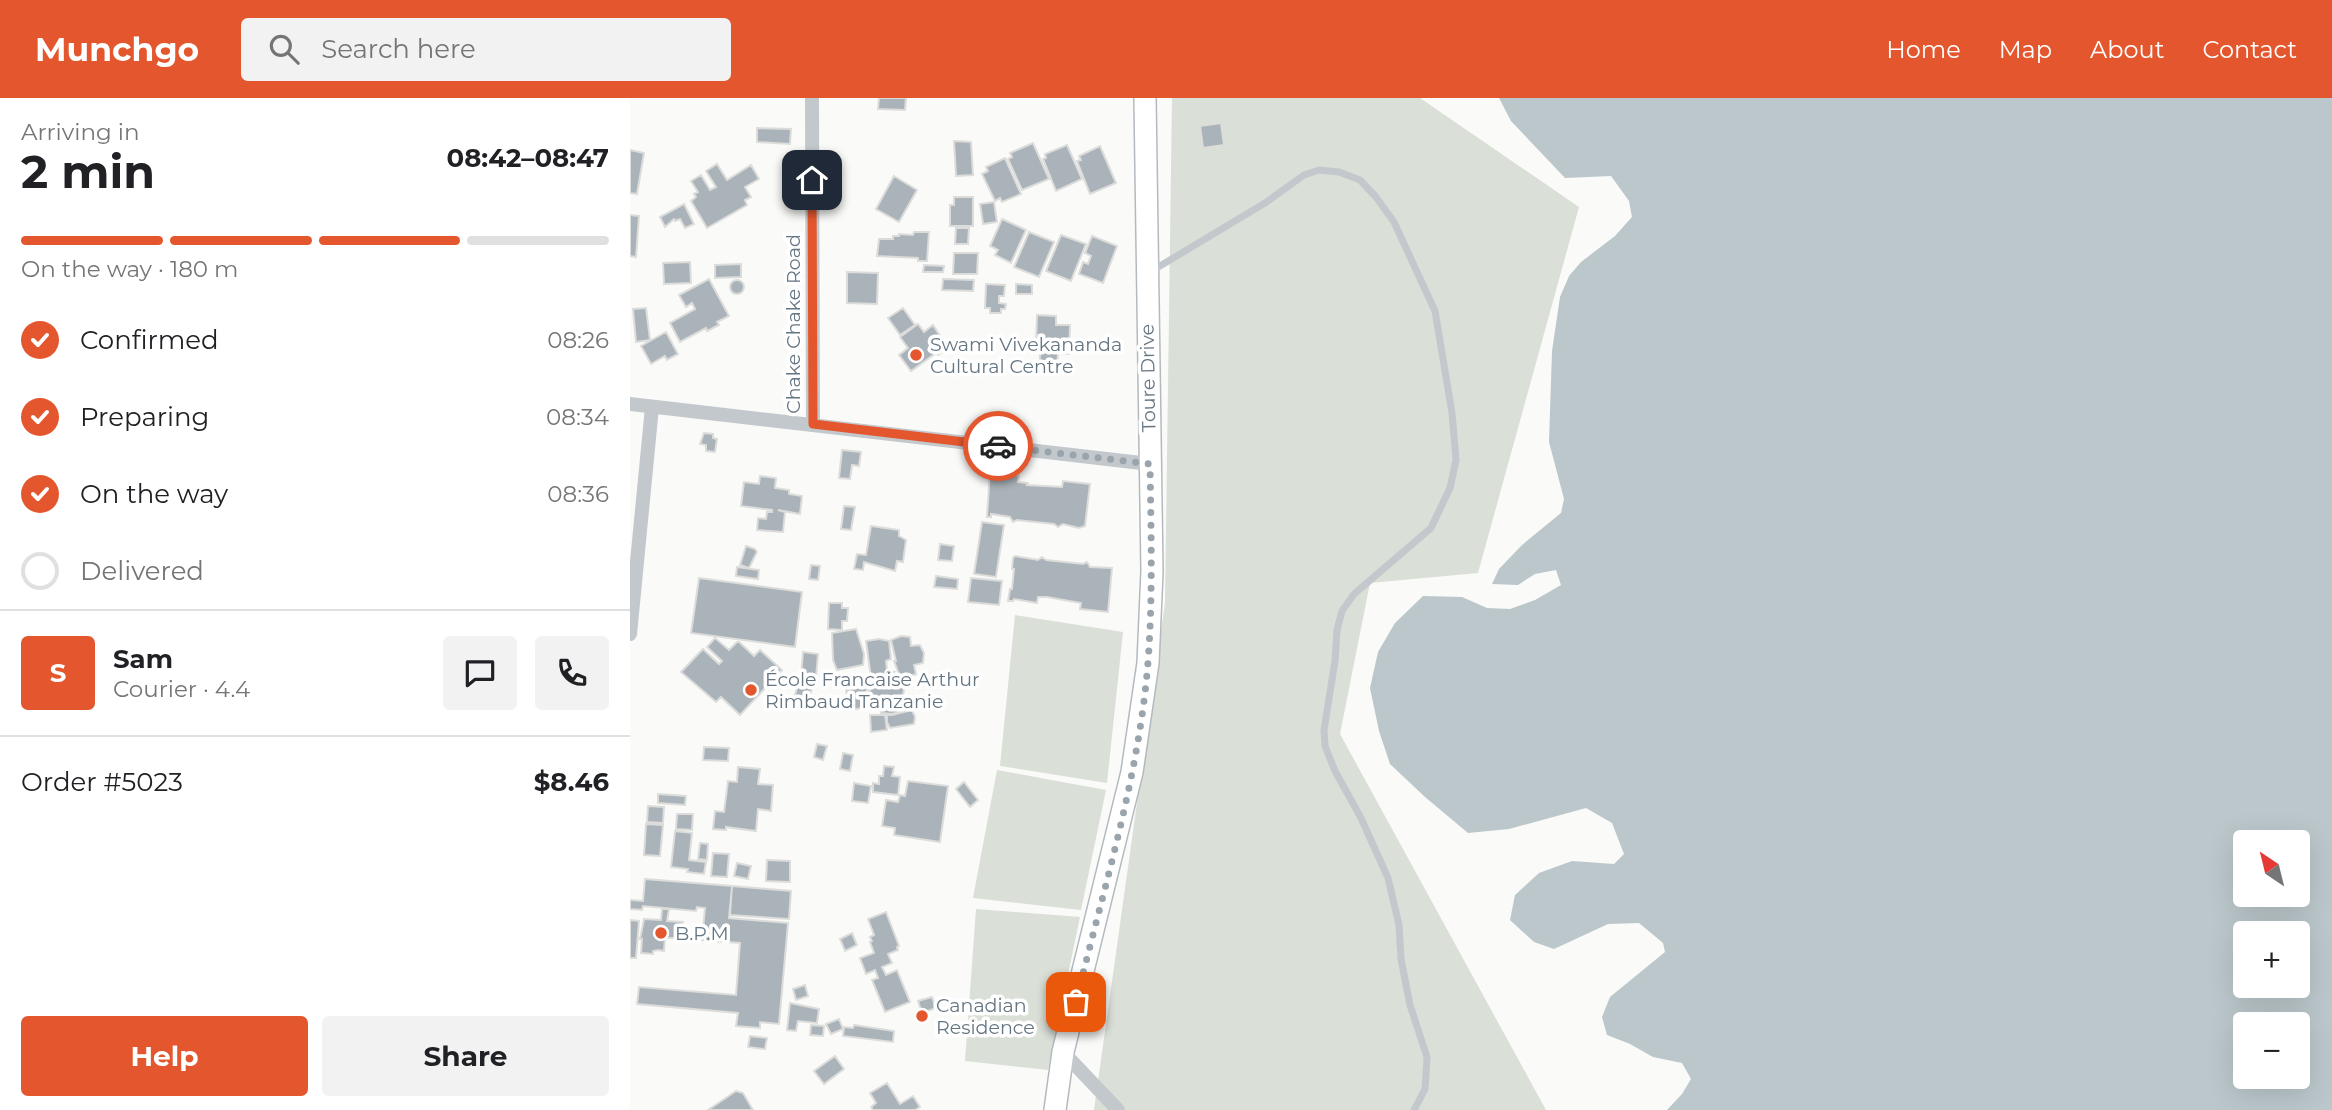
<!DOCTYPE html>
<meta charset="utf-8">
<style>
body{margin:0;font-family:Montserrat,sans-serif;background:#f2f2f2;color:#202124;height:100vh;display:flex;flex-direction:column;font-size:26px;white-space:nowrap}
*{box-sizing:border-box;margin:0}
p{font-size:23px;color:#757577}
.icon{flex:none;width:38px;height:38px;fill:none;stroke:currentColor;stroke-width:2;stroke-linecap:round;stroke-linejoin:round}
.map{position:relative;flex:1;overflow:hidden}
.panel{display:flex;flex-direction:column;background:#fff;width:630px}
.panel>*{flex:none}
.needle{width:46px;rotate:325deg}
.controls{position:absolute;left:1603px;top:732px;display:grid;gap:14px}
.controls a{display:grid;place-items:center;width:77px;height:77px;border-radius:7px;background:#fff;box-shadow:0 7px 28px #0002;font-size:35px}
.pin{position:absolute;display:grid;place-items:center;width:60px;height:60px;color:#fff;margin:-30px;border-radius:14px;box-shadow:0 4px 10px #0006}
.courier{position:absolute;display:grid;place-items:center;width:70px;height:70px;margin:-35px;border:5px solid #e4572e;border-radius:50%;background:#fff;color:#222;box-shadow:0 2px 9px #0007}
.head em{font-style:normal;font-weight:700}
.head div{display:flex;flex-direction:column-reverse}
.head{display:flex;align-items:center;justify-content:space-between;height:119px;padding:0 21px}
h1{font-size:46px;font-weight:700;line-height:52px}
.bar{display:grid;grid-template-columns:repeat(4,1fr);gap:10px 7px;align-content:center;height:84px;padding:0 21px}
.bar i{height:9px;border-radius:5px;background:#e0e0e0}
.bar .selected{background:#e4572e}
.bar p{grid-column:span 4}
.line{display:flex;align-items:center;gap:18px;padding:0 21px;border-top:2px solid #e0e0e0}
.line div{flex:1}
.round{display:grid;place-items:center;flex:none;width:74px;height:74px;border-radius:7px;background:#f2f2f2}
ol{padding:0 21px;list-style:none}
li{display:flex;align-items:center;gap:21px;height:77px}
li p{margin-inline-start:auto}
li .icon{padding:7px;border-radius:50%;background:#e4572e;color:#fff;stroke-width:4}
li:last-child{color:#757577}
li i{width:38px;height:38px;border:4px solid #e0e0e0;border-radius:50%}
.primary-button{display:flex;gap:14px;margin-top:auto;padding:14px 21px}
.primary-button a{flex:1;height:80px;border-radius:7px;background:#e4572e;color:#fff;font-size:28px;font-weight:700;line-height:80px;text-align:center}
.primary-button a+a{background:#f2f2f2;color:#202124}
header{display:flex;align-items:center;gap:42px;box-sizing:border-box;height:98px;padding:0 35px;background:#e4572e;color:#fff}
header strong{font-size:33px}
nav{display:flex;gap:38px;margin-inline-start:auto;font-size:24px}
.search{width:490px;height:63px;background:#f2f2f2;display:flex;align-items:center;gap:18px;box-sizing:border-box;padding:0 24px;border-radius:7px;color:#757577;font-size:26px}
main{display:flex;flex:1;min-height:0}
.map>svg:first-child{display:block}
.green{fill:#dadfd7}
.water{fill:#bbc7cb;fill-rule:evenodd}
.building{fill:#aab3b9;stroke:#dcdcda;stroke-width:2}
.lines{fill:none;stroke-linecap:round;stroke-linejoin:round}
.secondary-casing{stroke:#b3babf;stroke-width:24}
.lane{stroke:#c3c8cc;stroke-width:7}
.street{stroke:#c3c8cc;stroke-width:14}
.secondary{stroke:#fff;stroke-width:21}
.done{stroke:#99a4ac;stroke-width:7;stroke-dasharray:0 12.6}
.route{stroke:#e4572e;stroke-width:9}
.poi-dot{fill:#e4572e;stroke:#fff;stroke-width:2.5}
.labels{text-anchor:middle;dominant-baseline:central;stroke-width:7;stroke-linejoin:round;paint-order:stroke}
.street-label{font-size:19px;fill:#657683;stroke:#fff}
.poi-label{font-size:19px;fill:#657683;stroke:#fff;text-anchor:start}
</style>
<header>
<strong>Munchgo</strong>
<div class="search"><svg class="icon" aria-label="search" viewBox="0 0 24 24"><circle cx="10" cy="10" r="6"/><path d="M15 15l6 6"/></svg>Search here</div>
<nav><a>Home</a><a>Map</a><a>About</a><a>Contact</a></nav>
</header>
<main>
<section class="panel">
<div class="head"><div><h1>2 min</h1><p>Arriving in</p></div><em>08:42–08:47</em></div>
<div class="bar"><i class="selected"></i><i class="selected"></i><i class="selected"></i><i></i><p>On the way · 180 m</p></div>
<ol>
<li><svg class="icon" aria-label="check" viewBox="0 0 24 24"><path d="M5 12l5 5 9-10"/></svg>Confirmed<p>08:26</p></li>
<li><svg class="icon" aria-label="check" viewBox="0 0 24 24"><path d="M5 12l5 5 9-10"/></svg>Preparing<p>08:34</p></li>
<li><svg class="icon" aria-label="check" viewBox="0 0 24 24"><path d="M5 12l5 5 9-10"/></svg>On the way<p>08:36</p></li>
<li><i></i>Delivered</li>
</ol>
<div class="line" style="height:126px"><b class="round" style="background:#e4572e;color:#fff">S</b><div><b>Sam</b><p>Courier · 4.4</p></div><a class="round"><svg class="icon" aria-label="chat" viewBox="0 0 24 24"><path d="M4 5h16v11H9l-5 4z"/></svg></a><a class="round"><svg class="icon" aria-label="phone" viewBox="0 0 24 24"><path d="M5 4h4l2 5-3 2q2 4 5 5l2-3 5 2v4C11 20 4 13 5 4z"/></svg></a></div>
<div class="line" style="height:91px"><div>Order #5023</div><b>$8.46</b></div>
<div class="primary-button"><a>Help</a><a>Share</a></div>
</section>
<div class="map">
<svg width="1702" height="1012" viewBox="0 0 1702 1012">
<rect width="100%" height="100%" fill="#fafaf8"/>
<path class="green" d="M 542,0 L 790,0 L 949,109 L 848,475 L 740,485 L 710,636 L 916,1012 L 464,1012 L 535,505 Z
M 385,517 L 493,534 L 477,685 L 370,668 Z
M 367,672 L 476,692 L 451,812 L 343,800 Z
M 346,811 L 450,819 L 418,972 L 335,963 Z"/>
<path class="water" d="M 869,0 L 1702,0 L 1702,1012 L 1037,1012 L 1052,996 L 1061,981 L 1052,965 L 1023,959 L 1000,946 L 977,937 L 972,919 L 980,899 L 1035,854 L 1033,845 L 1009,825 L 978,826 L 924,851 L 904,844 L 880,822 L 885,797 L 909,775 L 942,763 L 984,766 L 994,756 L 982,725 L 956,710 L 879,731 L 838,735 L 795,699 L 760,666 L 749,633 L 740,590 L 748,554 L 765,525 L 793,498 L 832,499 L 857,510 L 880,511 L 905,502 L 931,487 L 926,472 L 905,476 L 888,487 L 862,486 L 869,471 L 892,447 L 931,415 L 934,401 L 919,344 L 922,253 L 930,199 L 939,178 L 951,164 L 985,138 L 1002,119 L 999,103 L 981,78 L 935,80 L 881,23 ZM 1615,744 L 1668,744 L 1668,796 L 1615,796 ZM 1615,835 L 1668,835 L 1668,887 L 1615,887 ZM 1615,926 L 1668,926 L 1668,978 L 1615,978 Z"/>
<path class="building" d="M 249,0 L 276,0 L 275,12 L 248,11 Z
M 591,25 L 594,47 L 573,50 L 570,28 Z
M 127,30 L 161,31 L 160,46 L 127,44 Z
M 324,43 L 341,44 L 343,77 L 326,78 Z
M 403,45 L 419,81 L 392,92 L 378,61 L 382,59 L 380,55 Z
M 437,47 L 452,81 L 426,93 L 413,61 L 416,60 L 415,56 Z
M 470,48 L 486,85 L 460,96 L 447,63 L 451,62 L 449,58 Z
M 0,52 L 14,55 L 7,96 L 0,95 Z
M 375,60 L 391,96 L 372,104 L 370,100 L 365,103 L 352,76 L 358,73 L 356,69 Z
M 87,66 L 97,82 L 121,67 L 129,81 L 115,89 L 121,99 L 115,102 L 117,107 L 77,130 L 61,103 L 66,99 L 64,96 L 68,94 L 61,83 L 71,77 L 80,92 L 86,89 L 76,73 Z
M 264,78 L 287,92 L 269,124 L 246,111 Z
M 324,99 L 343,99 L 343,128 L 320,128 L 320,107 L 324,107 Z
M 364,104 L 367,124 L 353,126 L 350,106 Z
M 54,106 L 64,126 L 55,130 L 50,121 L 45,123 L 44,121 L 35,129 L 30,119 Z
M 0,117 L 9,118 L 6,159 L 0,158 Z
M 372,121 L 396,132 L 381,165 L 365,157 L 368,152 L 360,148 Z
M 326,130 L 339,130 L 338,146 L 325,146 Z
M 284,134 L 299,134 L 297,163 L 288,163 L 288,160 L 247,158 L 249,141 L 263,141 L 263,138 L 269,138 L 269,136 L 283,137 Z
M 399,134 L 424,144 L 409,179 L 384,169 Z
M 431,137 L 456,146 L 441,183 L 416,173 Z
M 462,138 L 487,148 L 473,185 L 449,176 L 453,164 L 458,166 L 461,158 L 455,155 Z
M 324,155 L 348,155 L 347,176 L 323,176 Z
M 60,164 L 61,185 L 34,186 L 33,165 Z
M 111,166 L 111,179 L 85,180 L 85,167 Z
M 294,167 L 314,168 L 313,174 L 293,174 Z
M 217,174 L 248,175 L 247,206 L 217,205 Z
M 79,181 L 99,218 L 87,224 L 89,227 L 77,233 L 76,230 L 50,244 L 40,225 L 65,211 L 62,205 L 56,209 L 49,197 Z
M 313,181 L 344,182 L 343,193 L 312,192 Z
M100 189a7 7 0 1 1 14 0a7 7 0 1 1-14 0Z
M 356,186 L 375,187 L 374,198 L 369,198 L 369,205 L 376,206 L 375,211 L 371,211 L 371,215 L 360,215 L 360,210 L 355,210 Z
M 386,186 L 402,187 L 402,196 L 386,196 Z
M 16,210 L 20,242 L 6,244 L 3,211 Z
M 273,210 L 285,227 L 270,237 L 258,220 Z
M 407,217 L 426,218 L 426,227 L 440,227 L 439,256 L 428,255 L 427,272 L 409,271 L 411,244 L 406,244 Z
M 288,226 L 294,234 L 303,227 L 318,250 L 308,257 L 306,255 L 281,273 L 269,257 L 278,250 L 270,239 Z
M 36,234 L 48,256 L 37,262 L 35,258 L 21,266 L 11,248 Z
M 74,335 L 83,336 L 83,340 L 87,341 L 85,354 L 76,353 L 76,347 L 70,346 Z
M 212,352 L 231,354 L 229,368 L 222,367 L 220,381 L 209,380 Z
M 360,373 L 389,378 L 388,384 L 398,385 L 397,387 L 432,389 L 433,383 L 460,386 L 455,428 L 449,430 L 433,426 L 428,429 L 424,426 L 387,422 L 383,424 L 380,419 L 361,416 L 361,419 L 357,419 Z
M 130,378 L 146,380 L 145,390 L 159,392 L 159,396 L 172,398 L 170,416 L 148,412 L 155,414 L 153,434 L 127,432 L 128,420 L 136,421 L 137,414 L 142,414 L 142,412 L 111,408 L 114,384 L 129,386 Z
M 214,408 L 225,409 L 221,432 L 211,431 Z
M 352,424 L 374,427 L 366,479 L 344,476 Z
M 241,428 L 269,432 L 269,438 L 276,442 L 273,464 L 267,463 L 265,473 L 234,464 L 233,472 L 224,471 L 227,456 L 236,457 Z
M 310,446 L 324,448 L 322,463 L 308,462 Z
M 116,448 L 125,451 L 127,454 L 119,470 L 110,467 Z
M 385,458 L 408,462 L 412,459 L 416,462 L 453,466 L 457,464 L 460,469 L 482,470 L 478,514 L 450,511 L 451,505 L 417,499 L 408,499 L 407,505 L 384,501 L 383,503 L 378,503 L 380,491 L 382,491 L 384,471 L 382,471 L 383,460 Z
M 181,467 L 190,468 L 188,482 L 179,481 Z
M 107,469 L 129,472 L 128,481 L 106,478 Z
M 306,478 L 328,481 L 327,491 L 304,489 Z
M 69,480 L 172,494 L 165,549 L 61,535 Z
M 341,480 L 372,483 L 369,507 L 338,504 Z
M 199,505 L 212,505 L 212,510 L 218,510 L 217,523 L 212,523 L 212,532 L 198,531 Z
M 226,531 L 234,556 L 233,567 L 207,572 L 203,562 L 202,535 Z
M 271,538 L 280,539 L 281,548 L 290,547 L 294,555 L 293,565 L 284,567 L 286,576 L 278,579 L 270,579 L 264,563 L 266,563 L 261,542 Z
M 85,540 L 99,552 L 108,543 L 124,558 L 130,552 L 152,572 L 110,617 L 91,599 L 86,604 L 51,574 L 73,551 L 89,566 L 92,563 L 77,549 Z
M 249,541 L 259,543 L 261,561 L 256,563 L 257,572 L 265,574 L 267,584 L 269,584 L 274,592 L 272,602 L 270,602 L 272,613 L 262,616 L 251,615 L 249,605 L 239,604 L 237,592 L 240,592 L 238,581 L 241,580 L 236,543 Z
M 173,554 L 188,556 L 186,579 L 171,578 Z
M 170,580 L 184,584 L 178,604 L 164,600 Z
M 236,588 L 239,609 L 219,612 L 216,592 Z
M 282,612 L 285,619 L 284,626 L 260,630 L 257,624 L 257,618 L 255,617 L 257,632 L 241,634 L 240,617 L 262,617 Z
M 187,646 L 197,648 L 193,662 L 184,659 Z
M 74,649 L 99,650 L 98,663 L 73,662 Z
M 213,655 L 223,657 L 220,673 L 210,671 Z
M 254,668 L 264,669 L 262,678 L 270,679 L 268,697 L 243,694 L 243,685 L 249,686 L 249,678 L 253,678 Z
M 108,669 L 130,671 L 128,686 L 143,687 L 141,713 L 128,711 L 126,733 L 96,729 L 96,732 L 83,731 L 85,713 L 94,714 L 98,683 L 107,684 Z
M 278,683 L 318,688 L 310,744 L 264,737 L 265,730 L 252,728 L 256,702 L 268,704 L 270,697 L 275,698 Z
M 334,684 L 348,702 L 340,709 L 326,691 Z
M 224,685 L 241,688 L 238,705 L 222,703 Z
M 28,696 L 56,698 L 55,707 L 28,705 Z
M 18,708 L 34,709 L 33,725 L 17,724 Z
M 47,716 L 63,716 L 62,732 L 46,731 Z
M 16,726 L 33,727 L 30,758 L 14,757 Z
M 45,733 L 62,735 L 59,762 L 76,764 L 74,776 L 57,774 L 58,771 L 41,769 Z
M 70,745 L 78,746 L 77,762 L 68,761 Z
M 83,755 L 99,756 L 97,779 L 81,778 Z
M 137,762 L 160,763 L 160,784 L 136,783 Z
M 107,765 L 121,768 L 118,781 L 104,778 Z
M 15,781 L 102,788 L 99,820 L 158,825 L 149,926 L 130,924 L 130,930 L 106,928 L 108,915 L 7,906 L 9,889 L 106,897 L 110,845 L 72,842 L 75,810 L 67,809 L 66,813 L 13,808 L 12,812 L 0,811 L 0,802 L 13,803 Z
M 102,788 L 161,793 L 159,821 L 100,817 Z
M 32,811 L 39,811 L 37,823 L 53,824 L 51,840 L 35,840 L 34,853 L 28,852 L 23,853 L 23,856 L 11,855 L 12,841 L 10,841 L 14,821 L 31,822 Z
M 256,814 L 269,848 L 267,849 L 268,852 L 258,856 L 262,865 L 252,869 L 256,877 L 267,872 L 280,904 L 255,914 L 242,882 L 248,880 L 245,872 L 236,876 L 230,860 L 244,855 L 240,844 L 242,843 L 240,839 L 244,837 L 238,821 Z
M 0,822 L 9,823 L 6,860 L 0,860 Z
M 222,835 L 227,847 L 215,853 L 210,841 Z
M 175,887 L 178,898 L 166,902 L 163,891 Z
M 302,899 L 306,910 L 292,915 L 288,903 Z
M 160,905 L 189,911 L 187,925 L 168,923 L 166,933 L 157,932 Z
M 209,921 L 213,931 L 201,936 L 196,926 Z
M 181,927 L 194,928 L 193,938 L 180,937 Z
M 224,927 L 264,933 L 263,944 L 213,938 L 214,929 L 223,930 Z
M 120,938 L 137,940 L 135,951 L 118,949 Z
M 205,958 L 214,971 L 194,986 L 184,973 Z
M 257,985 L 270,1006 L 283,998 L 290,1009 L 285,1012 L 243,1012 L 241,1009 L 246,1005 L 240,995 Z
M 106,993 L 113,995 L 123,1012 L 78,1012 Z"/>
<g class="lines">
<g class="secondary-casing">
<path id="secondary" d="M 425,1012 L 433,954 L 502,674 L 518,565 L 522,473 L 515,0"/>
</g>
<path class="lane" d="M 520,174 L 635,105 L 674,77 L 689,72 L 709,74 L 730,82 L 746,99 L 764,124 L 805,213 L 822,315 L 826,362 L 820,390 L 801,430 L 724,496 L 712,513 L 707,532 L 705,563 L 694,632 L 695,648 L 705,673 L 731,720 L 758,780 L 769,827 L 771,861 L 780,907 L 797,959 L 795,991 L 784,1012"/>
<path class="street" d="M 182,0 L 183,326
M 0,306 L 520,366
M 0,536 L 22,309
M 433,954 L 488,1012"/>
<use href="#secondary" class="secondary"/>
</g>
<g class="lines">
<path class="done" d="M 368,348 L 520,366 C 521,432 523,498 518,564 C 509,679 473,792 446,904"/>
<path class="route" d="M 182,82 L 183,326 L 368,348"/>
</g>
<g class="poi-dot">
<circle cx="286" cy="257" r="7"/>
<circle cx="121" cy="592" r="7"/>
<circle cx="31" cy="835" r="7"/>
<circle cx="292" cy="918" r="7"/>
</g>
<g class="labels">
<g class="street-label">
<text transform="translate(163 226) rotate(-90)">Chake Chake Road</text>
<text transform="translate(518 280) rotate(-91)">Toure Drive</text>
</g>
<g class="poi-label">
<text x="300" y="246">Swami Vivekananda<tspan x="300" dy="22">Cultural Centre</tspan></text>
<text x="135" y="581">École Francaise Arthur<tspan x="135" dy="22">Rimbaud Tanzanie</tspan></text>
<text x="45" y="835">B.P.M</text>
<text x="306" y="907">Canadian<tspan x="306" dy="22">Residence</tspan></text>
</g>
</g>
</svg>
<div class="controls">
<a><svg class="needle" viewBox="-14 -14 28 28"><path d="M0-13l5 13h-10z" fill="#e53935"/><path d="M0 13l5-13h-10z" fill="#757577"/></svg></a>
<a>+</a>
<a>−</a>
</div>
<div class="pin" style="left:446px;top:904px;background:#ea580c"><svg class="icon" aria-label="bag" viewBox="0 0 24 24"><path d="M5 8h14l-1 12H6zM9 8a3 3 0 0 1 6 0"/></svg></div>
<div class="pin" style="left:182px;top:82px;background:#1f2937"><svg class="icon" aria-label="home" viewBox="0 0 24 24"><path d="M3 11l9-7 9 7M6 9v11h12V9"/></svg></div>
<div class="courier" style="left:368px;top:348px"><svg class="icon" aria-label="car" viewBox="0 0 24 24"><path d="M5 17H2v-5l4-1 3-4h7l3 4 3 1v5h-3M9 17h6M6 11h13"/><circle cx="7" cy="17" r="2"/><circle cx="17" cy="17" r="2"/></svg></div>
</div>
</main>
